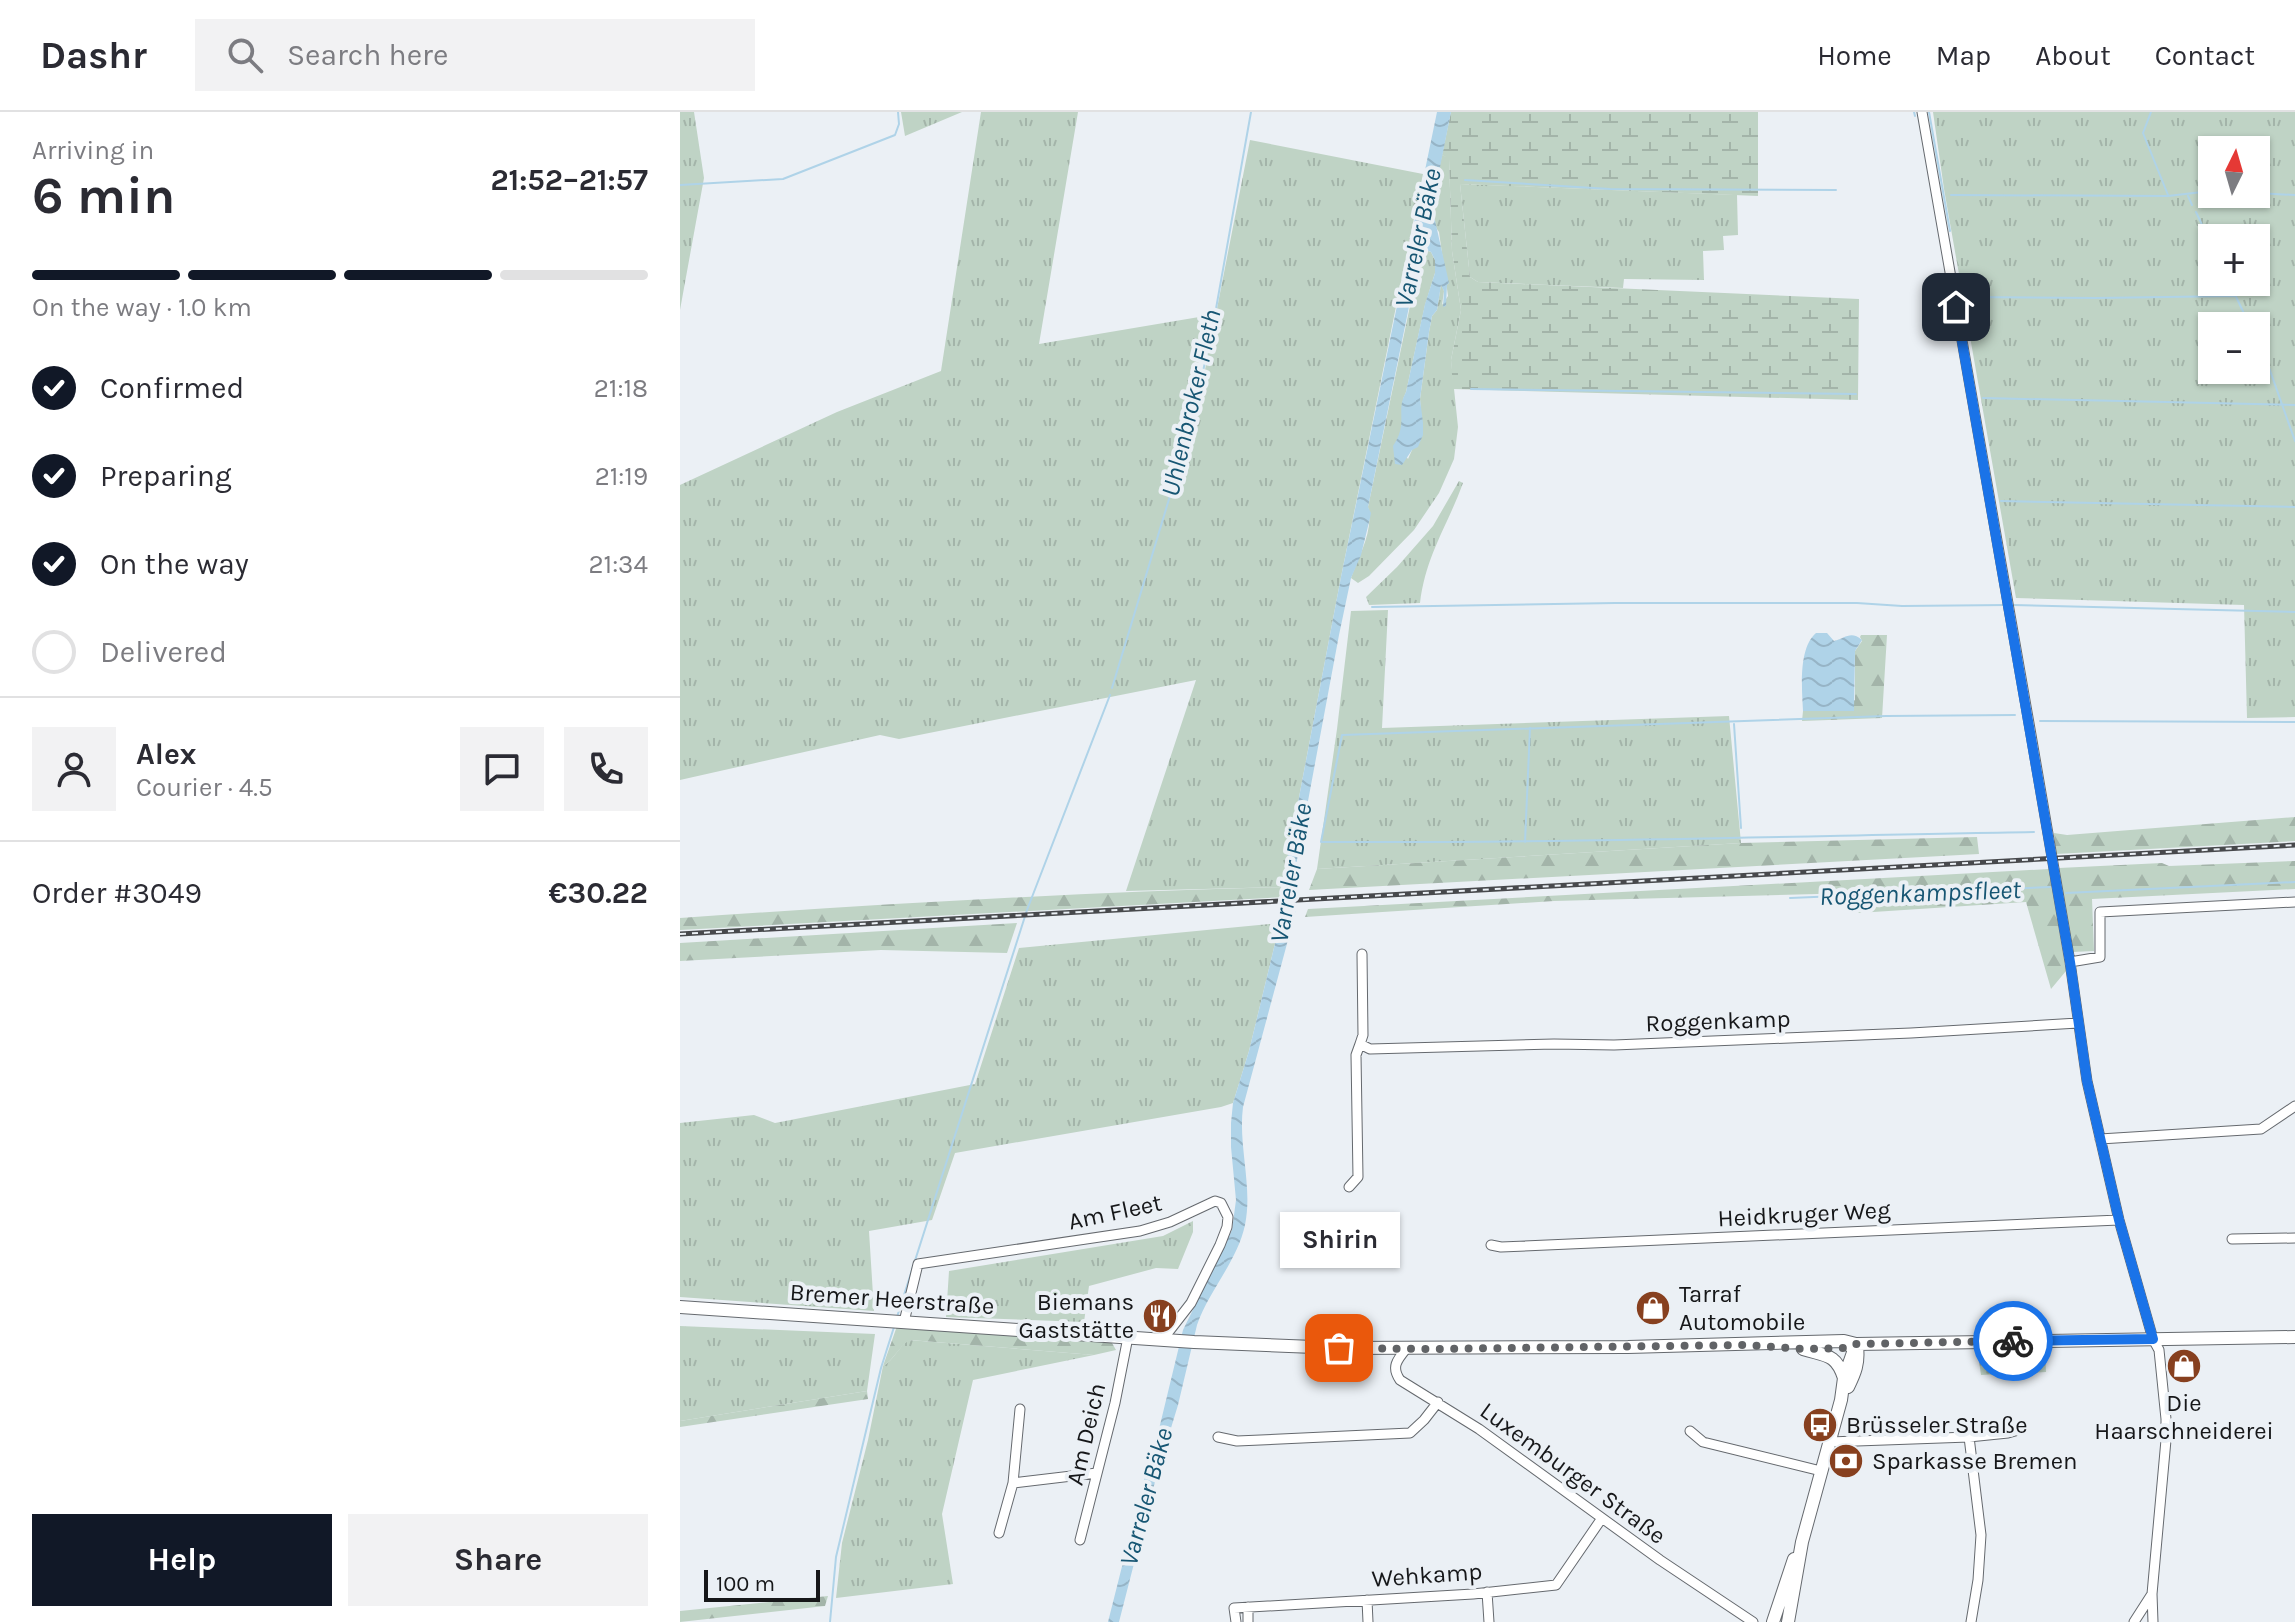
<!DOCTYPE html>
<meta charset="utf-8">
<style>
body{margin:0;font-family:Karla,sans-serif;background:#f2f2f3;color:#2b2b33;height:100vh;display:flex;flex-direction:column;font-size:30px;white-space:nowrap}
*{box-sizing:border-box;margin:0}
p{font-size:26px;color:#7c7c81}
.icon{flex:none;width:44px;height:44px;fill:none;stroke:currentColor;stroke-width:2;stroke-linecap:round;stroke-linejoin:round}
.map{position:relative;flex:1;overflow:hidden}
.sheet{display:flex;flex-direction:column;background:#fff;width:680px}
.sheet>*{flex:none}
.needle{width:52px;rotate:5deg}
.fabs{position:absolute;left:1518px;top:24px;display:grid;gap:16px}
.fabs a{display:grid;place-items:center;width:72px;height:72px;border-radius:0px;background:#fff;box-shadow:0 2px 6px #0004;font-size:40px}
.scale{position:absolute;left:24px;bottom:20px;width:116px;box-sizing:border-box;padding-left:8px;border:4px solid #161719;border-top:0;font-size:22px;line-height:28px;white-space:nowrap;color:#161719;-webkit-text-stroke:6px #ebf0f5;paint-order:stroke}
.pin{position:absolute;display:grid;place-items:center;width:68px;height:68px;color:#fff;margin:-34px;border-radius:16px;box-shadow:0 4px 12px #0006}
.courier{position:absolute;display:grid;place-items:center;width:80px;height:80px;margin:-40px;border:6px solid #1a73e8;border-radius:50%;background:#fff;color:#222;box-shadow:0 2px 10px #0007}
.bubble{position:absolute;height:56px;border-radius:0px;background:#fff;box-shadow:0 2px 6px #0004;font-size:26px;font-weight:700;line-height:56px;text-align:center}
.head em{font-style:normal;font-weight:700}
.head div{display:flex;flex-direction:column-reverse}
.head{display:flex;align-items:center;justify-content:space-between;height:136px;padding:0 32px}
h1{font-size:52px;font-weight:700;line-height:60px}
.bar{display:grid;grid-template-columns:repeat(4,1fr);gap:12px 8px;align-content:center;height:96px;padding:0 32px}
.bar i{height:10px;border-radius:6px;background:#e1e1e2}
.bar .on{background:#111827}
.bar p{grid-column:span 4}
.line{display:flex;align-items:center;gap:20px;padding:0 32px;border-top:2px solid #e1e1e2}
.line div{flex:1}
.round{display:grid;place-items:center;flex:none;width:84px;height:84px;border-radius:0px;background:#f2f2f3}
ol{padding:0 32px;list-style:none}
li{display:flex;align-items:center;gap:24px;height:88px}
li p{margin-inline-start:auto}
li .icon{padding:8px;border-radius:50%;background:#111827;color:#fff;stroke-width:4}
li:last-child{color:#7c7c81}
li i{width:44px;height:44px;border:4px solid #e1e1e2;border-radius:50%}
.button{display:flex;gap:16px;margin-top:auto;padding:16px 32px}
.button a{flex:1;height:92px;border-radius:0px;background:#111827;color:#fff;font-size:32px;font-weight:700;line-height:92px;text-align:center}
.button a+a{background:#f2f2f3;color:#2b2b33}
header{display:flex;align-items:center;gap:48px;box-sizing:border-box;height:112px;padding:0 40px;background:#fff;border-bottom:2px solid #e1e1e2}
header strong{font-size:38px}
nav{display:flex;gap:44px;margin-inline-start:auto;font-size:28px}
.search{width:560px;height:72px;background:#f2f2f3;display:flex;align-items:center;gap:20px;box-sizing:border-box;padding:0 28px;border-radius:0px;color:#7c7c81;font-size:30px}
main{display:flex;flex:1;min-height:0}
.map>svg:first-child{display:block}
.grass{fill:url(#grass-tufts);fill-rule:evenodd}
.forest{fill:url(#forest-firs)}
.wetland{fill:url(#wetland-marsh)}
.park{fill:url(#park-dots)}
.water{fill:url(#water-waves)}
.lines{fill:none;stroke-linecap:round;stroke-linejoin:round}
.stream{stroke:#afd3e8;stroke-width:2}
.minor-casing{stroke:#65696e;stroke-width:11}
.secondary-casing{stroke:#65696e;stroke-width:14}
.minor{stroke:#fff;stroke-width:9}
.secondary{stroke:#fff;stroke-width:12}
.rail-casing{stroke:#47494c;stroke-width:5}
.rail{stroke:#ebf0f5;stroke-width:2;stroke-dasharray:6;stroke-linecap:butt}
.done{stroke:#616366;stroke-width:8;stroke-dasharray:0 14.4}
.route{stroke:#1a73e8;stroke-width:10}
.labels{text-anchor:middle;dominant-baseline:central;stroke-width:8;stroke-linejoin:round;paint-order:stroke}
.street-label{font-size:24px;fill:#161719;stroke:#ebf0f5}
.poi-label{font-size:24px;fill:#161719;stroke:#ebf0f5;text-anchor:start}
.water-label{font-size:26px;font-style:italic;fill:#175673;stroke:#ebf0f5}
</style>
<header>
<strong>Dashr</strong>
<div class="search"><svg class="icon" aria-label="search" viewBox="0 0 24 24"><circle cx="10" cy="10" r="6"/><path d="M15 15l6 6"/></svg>Search here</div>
<nav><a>Home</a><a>Map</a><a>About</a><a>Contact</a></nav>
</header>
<main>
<section class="sheet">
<div class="head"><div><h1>6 min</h1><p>Arriving in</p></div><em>21:52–21:57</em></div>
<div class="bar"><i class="on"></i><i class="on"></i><i class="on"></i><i></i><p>On the way · 1.0 km</p></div>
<ol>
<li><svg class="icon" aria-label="check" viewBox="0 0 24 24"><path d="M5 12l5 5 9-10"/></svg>Confirmed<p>21:18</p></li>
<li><svg class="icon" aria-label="check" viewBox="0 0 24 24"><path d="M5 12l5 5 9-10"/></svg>Preparing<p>21:19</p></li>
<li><svg class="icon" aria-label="check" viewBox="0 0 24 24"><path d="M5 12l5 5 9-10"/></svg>On the way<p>21:34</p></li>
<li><i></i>Delivered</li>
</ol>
<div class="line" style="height:144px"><a class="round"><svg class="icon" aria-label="person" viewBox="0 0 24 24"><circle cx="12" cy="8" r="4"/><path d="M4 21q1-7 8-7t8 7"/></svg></a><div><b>Alex</b><p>Courier · 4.5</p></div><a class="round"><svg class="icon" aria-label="chat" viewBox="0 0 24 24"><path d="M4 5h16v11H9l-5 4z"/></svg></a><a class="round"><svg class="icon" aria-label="phone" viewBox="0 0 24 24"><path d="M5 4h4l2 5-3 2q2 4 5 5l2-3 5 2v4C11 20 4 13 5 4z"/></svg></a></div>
<div class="line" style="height:104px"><div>Order #3049</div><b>€30.22</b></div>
<div class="button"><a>Help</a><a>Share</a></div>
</section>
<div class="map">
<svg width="1615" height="1510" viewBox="0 0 1615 1510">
<defs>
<pattern id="grass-tufts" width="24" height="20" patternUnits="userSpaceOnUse" patternTransform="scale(2)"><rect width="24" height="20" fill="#bfd3c5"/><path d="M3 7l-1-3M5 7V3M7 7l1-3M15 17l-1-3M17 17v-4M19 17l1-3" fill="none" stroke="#a3b4a9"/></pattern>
<pattern id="forest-firs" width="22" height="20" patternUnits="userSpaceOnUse" patternTransform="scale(2)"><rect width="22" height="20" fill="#bfd3c5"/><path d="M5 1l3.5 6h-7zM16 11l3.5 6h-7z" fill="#a3b4a9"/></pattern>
<pattern id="wetland-marsh" width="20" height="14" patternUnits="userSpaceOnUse" patternTransform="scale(2)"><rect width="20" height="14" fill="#bfd3c5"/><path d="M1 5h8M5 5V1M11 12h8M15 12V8" fill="none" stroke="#a3b4a9"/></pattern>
<pattern id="park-dots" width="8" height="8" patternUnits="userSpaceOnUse" patternTransform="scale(2)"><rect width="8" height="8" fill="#bfd3c5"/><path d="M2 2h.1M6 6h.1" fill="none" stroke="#a3b4a9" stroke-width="1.8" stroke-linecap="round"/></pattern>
<pattern id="water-waves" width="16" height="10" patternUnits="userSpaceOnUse" patternTransform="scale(2)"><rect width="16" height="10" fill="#afd3e8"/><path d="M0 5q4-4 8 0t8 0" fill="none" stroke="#96b4c6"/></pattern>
</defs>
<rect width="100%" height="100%" fill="#ebf0f5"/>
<path class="grass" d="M 0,0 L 14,0 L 24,66 L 0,198 Z
M 221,0 L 282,0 L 225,24 Z
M 301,0 L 398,0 L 359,232 L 525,204 L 510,310 L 515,309 L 570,28 L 743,62 L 661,465 L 608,743 L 606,775 L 446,779 L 516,568 L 219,627 L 200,623 L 0,668 L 0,373 L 157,300 L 261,259 Z
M 1253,0 L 1615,0 L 1615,605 L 1567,606 L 1564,493 L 1336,486 L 1264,77 ZM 1532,38 L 1576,38 L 1576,82 L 1532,82 ZM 1532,126 L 1576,126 L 1576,170 L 1532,170 ZM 1532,214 L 1576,214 L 1576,258 L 1532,258 Z
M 762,43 L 769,46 L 772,139 L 781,198 L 771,248 L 778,315 L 774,347 L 759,381 L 734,418 L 689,464 L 678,471 L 671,466 C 679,443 694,419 688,395 L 741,141 L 745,138 L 751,140 L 755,148 L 755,161 L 745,193 L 726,280 C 717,297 728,315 716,329 L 728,347 L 732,338 L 741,299 L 740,287 L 749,220 L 752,204 L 757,198 L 761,172 L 764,179 L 762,193 L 768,184 L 759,120 C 744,100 758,65 762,43 Z
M 780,72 L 1057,83 L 1058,123 L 1043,124 L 1044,138 L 1023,139 L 1024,168 L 944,167 L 943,176 L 798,170 L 790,165 Z
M 779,369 L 783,371 C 767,415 746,443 740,491 L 689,493 L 686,485 L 717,455 L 753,414 Z
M 708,498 L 702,616 L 1049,604 L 1061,731 L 637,757 L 657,617 L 671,499 Z
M 600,811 L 569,939 L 553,991 L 541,995 L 275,1041 L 252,1108 L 189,1119 L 194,1199 L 0,1185 L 0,1011 L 74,1003 L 95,1011 L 295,972 L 339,836 Z
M 513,1109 L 513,1120 L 498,1157 L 476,1156 L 409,1174 L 404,1210 L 266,1205 L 269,1159 L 483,1124 Z
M 0,1214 L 195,1222 L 187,1279 L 0,1309 Z
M 229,1228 L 414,1243 L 293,1268 L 262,1402 L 273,1472 L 156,1486 L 162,1431 L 188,1328 L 203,1254 C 215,1247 218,1235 229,1228 Z"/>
<path class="forest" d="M 1181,523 L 1207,523 L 1202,606 L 1122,609 L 1123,599 L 1158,599 L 1175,588 L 1175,539 L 1182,529 L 1180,525 Z
M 1615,705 L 1615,729 L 1376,742 L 1374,721 L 1387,723 Z
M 1297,725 L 1299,742 L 629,778 L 637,757 L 1061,731 Z
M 1615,749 L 1615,777 L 1412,787 L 1414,839 L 1393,840 L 1379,756 L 1482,751 L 1489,754 Z
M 1369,757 L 1386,859 L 1371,877 L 1346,790 L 1178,801 L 1176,781 L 874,789 L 625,805 L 628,797 Z
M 606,775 L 605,785 L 0,818 L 0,806 C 202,792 403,780 606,775 Z
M 337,811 L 327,841 L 201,838 L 0,849 L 0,831 Z
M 217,1214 L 432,1231 L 436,1238 L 414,1243 L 230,1228 C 218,1235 215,1247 203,1254 Z
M 187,1279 L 188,1287 L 0,1315 L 0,1309 Z
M 148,1484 L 145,1494 L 0,1510 L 0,1499 Z"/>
<path class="wetland" d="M 771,0 L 1078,0 L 1078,84 L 780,72 L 790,165 L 798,170 L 1179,187 L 1178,288 L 773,277 L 771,248 L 781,198 L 772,139 L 769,47 L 762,43 Z"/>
<path class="park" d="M 1365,1240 L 1366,1260 L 1301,1263 L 1298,1242 Z"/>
<path class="water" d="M 757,0 L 771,0 L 752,95 L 769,171 L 767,173 L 766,194 L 763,195 L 764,179 L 761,173 L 757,198 L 752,204 L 749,220 L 740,287 L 743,311 L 743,323 L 738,335 L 732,338 L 722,353 L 715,352 L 713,334 C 729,310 715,300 726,280 L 745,192 L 755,161 L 755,148 L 751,140 L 746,138 L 740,141 L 688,395 L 691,401 L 690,406 L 681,443 L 671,466 L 659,523 L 617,748 L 618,783 L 615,802 L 563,995 C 558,1034 573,1074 565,1113 C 557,1150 529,1178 517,1213 L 498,1293 L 477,1362 L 439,1510 L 428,1510 L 462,1375 L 480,1313 L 503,1218 L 552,1118 L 556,1088 L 551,1035 L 551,1011 L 553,991 L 569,939 L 600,811 L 605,797 L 608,743 L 661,465 Z
M 1136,521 L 1147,521 L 1154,529 C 1165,526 1171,518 1182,528 L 1175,539 L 1174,599 L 1123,599 C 1122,578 1118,536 1136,521 Z"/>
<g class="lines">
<path class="stream" d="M 1234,0 L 1235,4
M 1249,0 L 1270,119
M 1471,0 L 1463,21 L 1488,83
M 785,68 L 930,77 L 1156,78
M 0,73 L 103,67 L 215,23 L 219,12 L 218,0
M 1530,81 L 1532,81
M 1576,81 L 1615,83
M 1271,83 L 1488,84 L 1522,80
M 1508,84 L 1512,93
M 1516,100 L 1532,134
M 1549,170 L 1570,214
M 1285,185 L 1415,186 L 1556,184
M 1576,228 L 1588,253 L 1615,329
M 791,277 L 1176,282
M 1303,286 L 1615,293
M 1321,389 L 1615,395
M 1333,493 L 1615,500
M 692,495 L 935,491 L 1177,491 L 1222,494 L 1327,493
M 432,576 L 512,311 L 534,208 L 571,0
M 1335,603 L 1206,604 L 662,623 L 641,730 C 879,731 1117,724 1354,720
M 1360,609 L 1615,610
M 1054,612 L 1061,716
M 845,730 L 850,616
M 1386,781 L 1615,770
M 1110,786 L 1370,775
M 217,1205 L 347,798 L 430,583
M 150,1510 L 156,1445 L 201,1256 L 214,1215"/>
<g class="minor-casing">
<path id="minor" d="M 1242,0 L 1350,617 L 1390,850 L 1407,969 L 1439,1108 L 1473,1227 L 1479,1238 L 1486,1307 L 1486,1328 L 1472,1482 L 1473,1510
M 1390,850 L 1420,845 L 1420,800 L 1615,790
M 680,932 L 683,923 L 682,842
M 1420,1027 L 1581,1017 L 1615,994
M 669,1075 L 678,1065 L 676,943 L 680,932 L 690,937 L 874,932 L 934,933 L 1231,921 L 1398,911
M 1552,1127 L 1615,1126
M 811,1133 L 821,1135 L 1439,1108
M 224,1210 L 238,1152 L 460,1119 L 490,1110 L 535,1089 L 541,1091 L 548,1105 L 547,1115 L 540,1133 L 511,1191 L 483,1227
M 726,1237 C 717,1248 711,1255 720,1268 L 799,1317 L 980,1448 L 1073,1510
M 1010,1319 L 1023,1330 L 1141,1359
M 538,1325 L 557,1329 L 730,1321 L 744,1308 L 758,1290
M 1289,1325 L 1301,1423 L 1298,1468 L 1291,1510
M 1149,1330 L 1289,1325 L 1328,1321 L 1342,1317
M 333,1371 L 417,1361
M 319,1421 L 333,1371 L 340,1297
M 400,1428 L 435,1291 L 448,1225
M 807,1480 L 809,1510
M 687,1488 L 688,1510
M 568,1495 L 568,1510
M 556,1510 L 554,1496 L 793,1482 L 876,1473 L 922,1406
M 1454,1510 L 1472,1482"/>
</g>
<g class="secondary-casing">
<path id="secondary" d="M 0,1195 L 514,1230 L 659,1236 L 948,1235 L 1164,1229 L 1176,1232
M 1170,1234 L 1176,1232 L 1615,1225
M 1123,1237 C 1145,1244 1156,1241 1164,1266
M 1168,1275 C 1175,1261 1179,1251 1177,1235
M 1093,1510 L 1114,1447
M 1108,1510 L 1122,1430 L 1161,1288 L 1164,1266 L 1176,1232"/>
</g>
<use href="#minor" class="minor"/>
<use href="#secondary" class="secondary"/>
<g class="rail-casing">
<path id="rail" d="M 0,822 L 1615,733"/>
</g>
<use href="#rail" class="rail"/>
</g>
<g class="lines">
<path class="done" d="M 659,1236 L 751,1237 L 1064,1233 L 1123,1237 L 1167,1236 L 1176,1232 L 1333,1229"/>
<path class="route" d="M 1276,195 L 1390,850 L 1407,969 L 1439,1108 L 1473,1227 L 1333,1229"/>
</g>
<defs>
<g id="shop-disc" transform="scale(1.8)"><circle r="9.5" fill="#87401f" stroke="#ebf0f5"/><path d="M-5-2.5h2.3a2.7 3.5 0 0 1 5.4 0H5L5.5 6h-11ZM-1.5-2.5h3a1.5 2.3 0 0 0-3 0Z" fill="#fff"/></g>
<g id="restaurant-disc" transform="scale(1.8)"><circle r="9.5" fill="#87401f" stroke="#ebf0f5"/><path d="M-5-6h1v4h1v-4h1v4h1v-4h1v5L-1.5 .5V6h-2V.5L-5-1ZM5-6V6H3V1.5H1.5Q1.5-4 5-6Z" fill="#fff"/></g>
<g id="bus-disc" transform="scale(1.8)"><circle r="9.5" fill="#87401f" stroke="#ebf0f5"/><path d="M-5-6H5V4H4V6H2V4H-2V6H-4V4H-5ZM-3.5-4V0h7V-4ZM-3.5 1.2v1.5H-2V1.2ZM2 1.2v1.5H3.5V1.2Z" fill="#fff"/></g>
<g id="bank-disc" transform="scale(1.8)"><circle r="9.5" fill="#87401f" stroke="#ebf0f5"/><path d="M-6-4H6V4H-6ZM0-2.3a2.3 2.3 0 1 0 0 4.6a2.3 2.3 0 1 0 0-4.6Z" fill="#fff"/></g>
</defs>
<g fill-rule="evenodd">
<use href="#shop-disc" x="973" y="1196"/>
<use href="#restaurant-disc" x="480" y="1204"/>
<use href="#shop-disc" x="1504" y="1254"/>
<use href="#bus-disc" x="1140" y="1313"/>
<use href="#bank-disc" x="1166" y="1349"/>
</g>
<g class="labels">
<g class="street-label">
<text transform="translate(1038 909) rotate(-2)">Roggenkamp</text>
<text transform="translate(435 1100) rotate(-12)">Am Fleet</text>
<text transform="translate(1124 1102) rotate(-3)">Heidkruger Weg</text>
<text transform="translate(212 1187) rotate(4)">Bremer Heerstraße</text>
<text transform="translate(406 1322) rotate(-77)">Am Deich</text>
<text transform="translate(893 1361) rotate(36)">Luxemburger Straße</text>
<text transform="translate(747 1463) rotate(-4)">Wehkamp</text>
</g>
<g class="poi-label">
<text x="999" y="1182">Tarraf<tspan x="999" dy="28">Automobile</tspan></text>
<text x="454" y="1190" text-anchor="end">Biemans<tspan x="454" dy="28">Gaststätte</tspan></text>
<text x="1504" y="1291" text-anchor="middle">Die<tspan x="1504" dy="28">Haarschneiderei</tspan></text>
<text x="1166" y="1313">Brüsseler Straße</text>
<text x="1192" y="1349">Sparkasse Bremen</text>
</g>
<g class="water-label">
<text transform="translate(738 126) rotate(-78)">Varreler Bäke</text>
<text transform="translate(511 291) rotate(-77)">Uhlenbroker Fleth</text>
<text transform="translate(611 761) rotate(-80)">Varreler Bäke</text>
<text transform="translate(1240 781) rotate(-2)">Roggenkampsfleet</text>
<text transform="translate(466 1385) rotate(-75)">Varreler Bäke</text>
</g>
</g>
</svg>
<div class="fabs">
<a><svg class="needle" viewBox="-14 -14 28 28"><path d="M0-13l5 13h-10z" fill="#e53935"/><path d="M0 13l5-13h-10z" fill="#7c7c81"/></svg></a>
<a>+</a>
<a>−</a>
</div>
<div class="scale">100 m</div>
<div class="pin" style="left:659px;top:1236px;background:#ea580c"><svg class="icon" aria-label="bag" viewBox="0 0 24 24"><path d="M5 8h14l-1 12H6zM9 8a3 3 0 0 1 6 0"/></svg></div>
<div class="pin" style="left:1276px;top:195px;background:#1f2937"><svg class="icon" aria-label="home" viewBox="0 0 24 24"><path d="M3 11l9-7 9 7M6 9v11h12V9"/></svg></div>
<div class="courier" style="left:1333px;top:1229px"><svg class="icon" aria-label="bike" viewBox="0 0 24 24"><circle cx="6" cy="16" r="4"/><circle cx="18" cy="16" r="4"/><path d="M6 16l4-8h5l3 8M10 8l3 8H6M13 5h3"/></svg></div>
<div class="bubble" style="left:600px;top:1100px;width:120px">Shirin</div>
</div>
</main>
